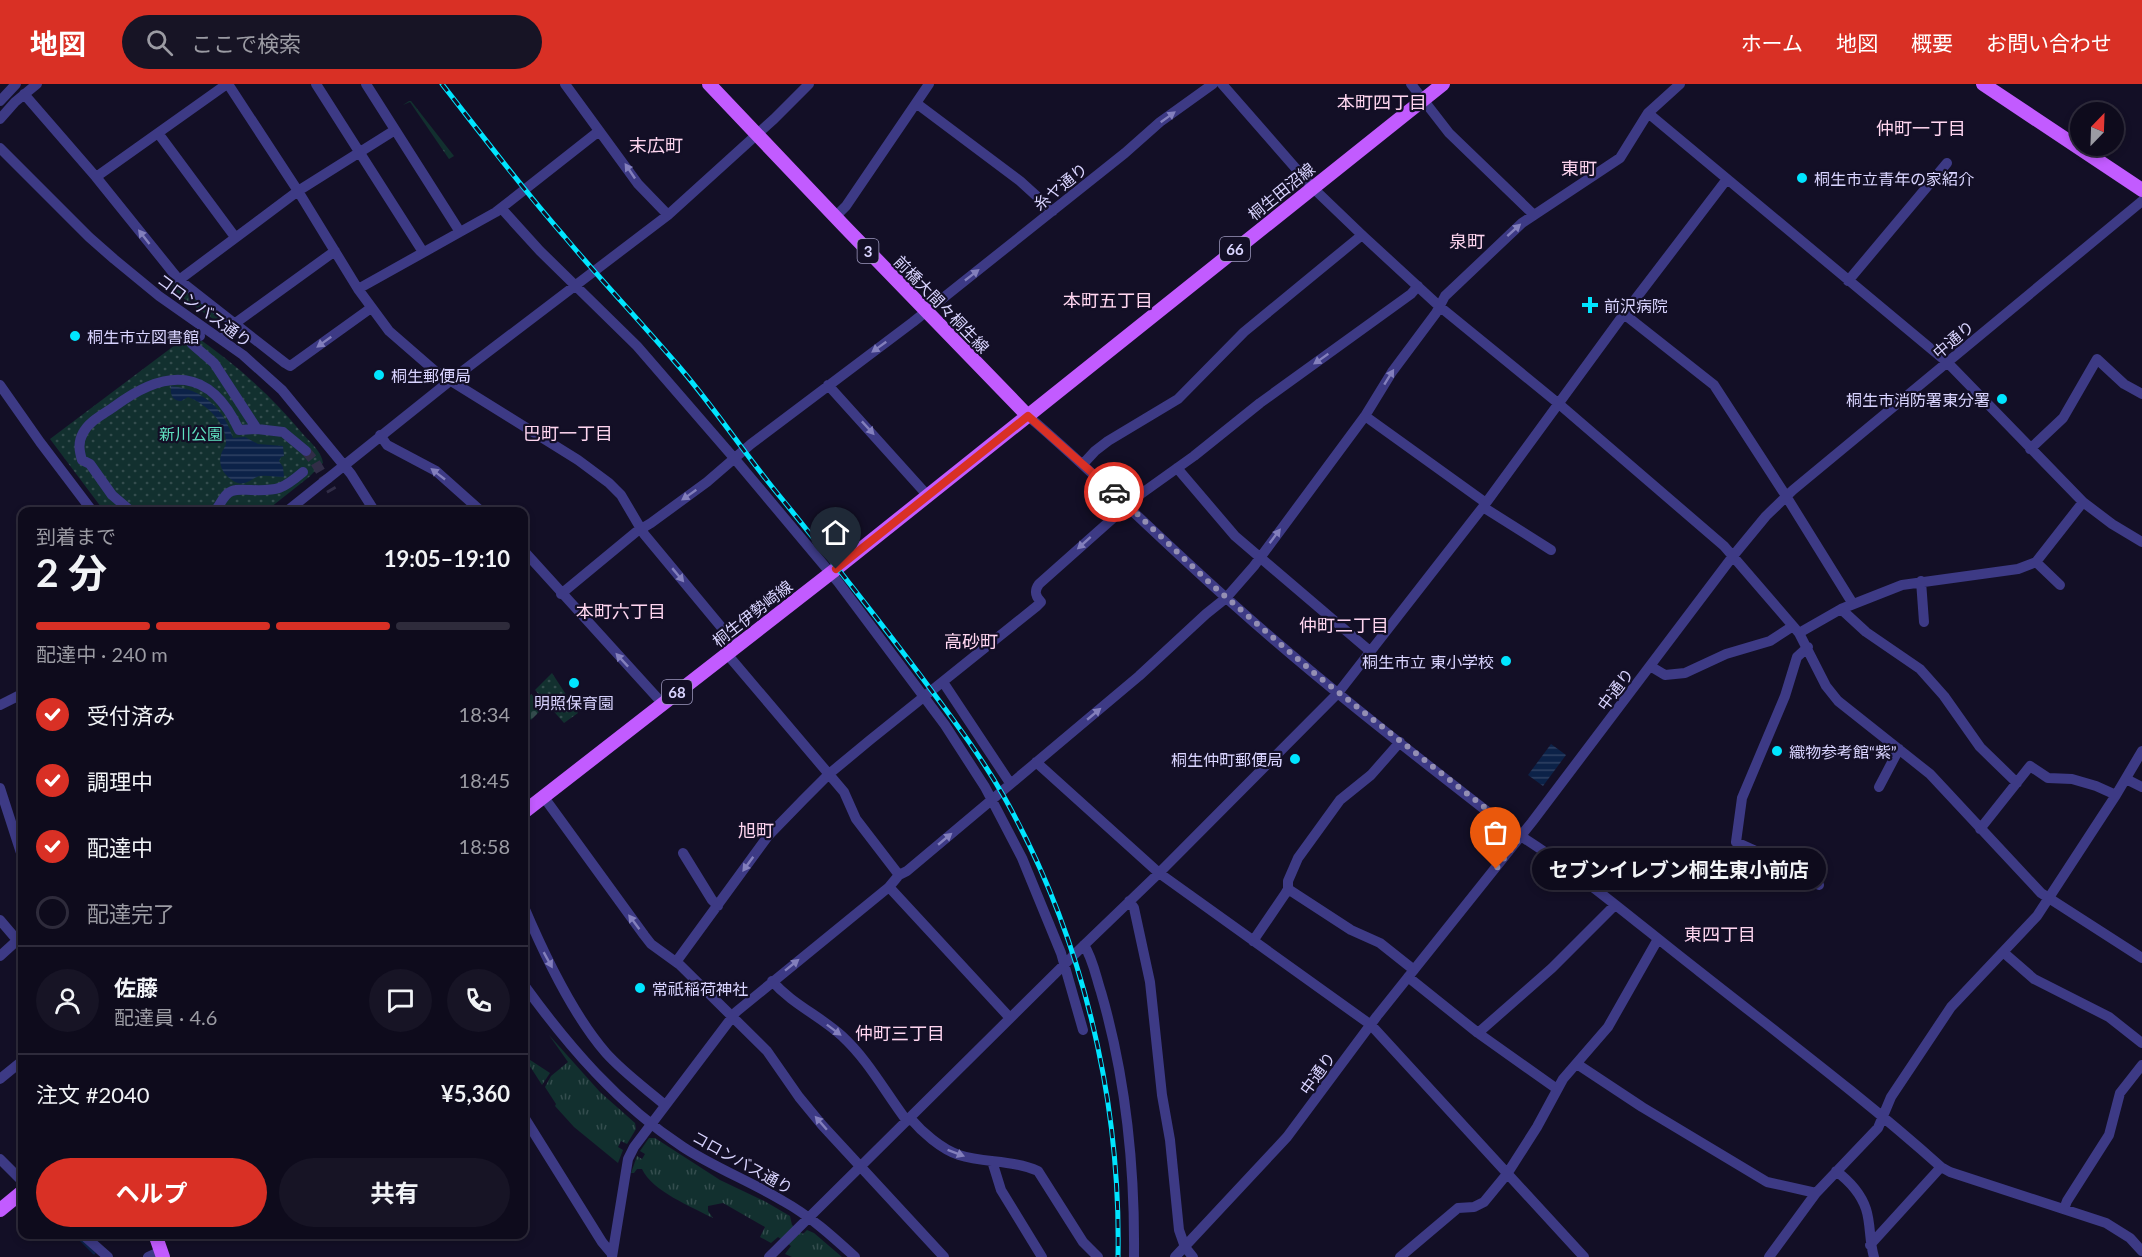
<!DOCTYPE html>
<html lang="ja">
<meta charset="utf-8">
<style>
body{margin:0;font-family:Lato,"Noto Sans JP",sans-serif;background:#171425;color:#f1f3f6;height:100vh;display:flex;flex-direction:column;font-size:22px;white-space:nowrap}
*{box-sizing:border-box;margin:0}
p{font-size:20px;color:#9b9ba3}
.icon{flex:none;width:33px;height:33px;fill:none;stroke:currentColor;stroke-width:2;stroke-linecap:round;stroke-linejoin:round}
.map{position:relative;flex:1;overflow:hidden}
.drawer{position:absolute;left:18px;top:423px;width:510px;height:732px;display:flex;flex-direction:column;background:#0e0b1c;border-radius:12px;box-shadow:0 3px 9px #0003,0 0 0 2px #2e2b3b}
.drawer>*{flex:none}
.needle{width:39px;rotate:23deg}
.controls{position:absolute;left:2070px;top:18px;display:grid;gap:12px}
.controls a{display:grid;place-items:center;width:54px;height:54px;border-radius:50%;background:#0e0b1c;box-shadow:0 3px 9px #0003,0 0 0 2px #2e2b3b;font-size:30px}
.pin{position:absolute;display:grid;place-items:center;width:51px;height:51px;color:#fff;margin:-62px -26px;border-radius:50% 50% 50% 0;rotate:-45deg;box-shadow:0 0 6px #0007}
.pin .icon{rotate:45deg}
.courier{position:absolute;display:grid;place-items:center;width:60px;height:60px;margin:-30px;border:4px solid #d93025;border-radius:50%;background:#fff;color:#222;box-shadow:0 2px 8px #0007}
.bubble{position:absolute;height:42px;border-radius:21px;background:#0e0b1c;box-shadow:0 3px 9px #0003,0 0 0 2px #2e2b3b;font-size:20px;font-weight:700;line-height:42px;text-align:center}
.headline em{font-style:normal;font-weight:700}
.headline div{display:flex;flex-direction:column-reverse}
.headline{display:flex;align-items:center;justify-content:space-between;height:102px;padding:0 18px}
h1{font-size:39px;font-weight:700;line-height:45px}
.bar{display:grid;grid-template-columns:repeat(4,1fr);gap:9px 6px;align-content:center;height:72px;padding:0 18px}
.bar i{height:8px;border-radius:4px;background:#2e2b3b}
.bar .on{background:#d93025}
.bar p{grid-column:span 4}
.line{display:flex;align-items:center;gap:15px;padding:0 18px;border-top:2px solid #2e2b3b}
.line div{flex:1}
.round{display:grid;place-items:center;flex:none;width:63px;height:63px;border-radius:32px;background:#171425}
ol{padding:0 18px;list-style:none}
li{display:flex;align-items:center;gap:18px;height:66px}
li p{margin-inline-start:auto}
li .icon{padding:6px;border-radius:50%;background:#d93025;color:#fff;stroke-width:4}
li:last-child{color:#9b9ba3}
li i{width:33px;height:33px;border:3px solid #2e2b3b;border-radius:50%}
.cta{display:flex;gap:12px;margin-top:auto;padding:12px 18px}
.cta a{flex:1;height:69px;border-radius:36px;background:#d93025;color:#fff;font-size:24px;font-weight:700;line-height:69px;text-align:center}
.cta a+a{background:#171425;color:#f1f3f6}
header{display:flex;align-items:center;gap:36px;box-sizing:border-box;height:84px;padding:0 30px;background:#d93025;color:#fff}
header strong{font-size:28px}
nav{display:flex;gap:33px;margin-inline-start:auto;font-size:21px}
.search{width:420px;height:54px;background:#171425;display:flex;align-items:center;gap:15px;box-sizing:border-box;padding:0 21px;border-radius:33px;color:#9b9ba3;font-size:22px}
.map>svg:first-child{display:block}
.grass{fill:url(#grass-tufts)}
.cemetery{fill:url(#cemetery-stones)}
.park{fill:url(#park-dots)}
.water{fill:url(#water-rules)}
.lines{fill:none;stroke-linecap:round;stroke-linejoin:round}
.stream{stroke:#0c2248;stroke-width:3}
.minor-tunnel{stroke:#312d47;stroke-width:10;stroke-dasharray:10 5;stroke-linecap:butt}
.minor{stroke:#3d3a85;stroke-width:10}
.major{stroke:#c25bff;stroke-width:14}
.rail-casing{stroke:#00e5ff;stroke-width:5}
.rail{stroke:#130f26;stroke-width:3;stroke-dasharray:9;stroke-linecap:butt}
.oneway{fill:#837fbc}
.done{stroke:#948fb3;stroke-width:6;stroke-dasharray:0 10.8}
.route{stroke:#d93025;stroke-width:8}
.poi-dot{fill:#00e5ff;stroke:#130f26;stroke-width:2}
.labels{text-anchor:middle;dominant-baseline:central;stroke-width:4.5;stroke-linejoin:round;paint-order:stroke}
.shield{fill:#130f26;stroke:#9e99be;stroke-width:1.5}
.shield-label{font-size:15px;font-weight:bold;fill:#d9d4ff}
.poi-label{font-size:16px;fill:#d9d4ff;stroke:#130f26;text-anchor:start}
.street-label{font-size:16px;fill:#d9d4ff;stroke:#130f26}
.park-label{font-size:16px;fill:#5fe0c0;stroke:#130f26}
.neighbourhood-label{font-size:18px;fill:#ffd6f0;stroke:#130f26}
</style>
<header>
<strong>地図</strong>
<div class="search"><svg class="icon" aria-label="search" viewBox="0 0 24 24"><circle cx="10" cy="10" r="6"/><path d="M15 15l6 6"/></svg>ここで検索</div>
<nav><a>ホーム</a><a>地図</a><a>概要</a><a>お問い合わせ</a></nav>
</header>
<div class="map">
<svg width="2142" height="1173" viewBox="0 0 2142 1173">
<defs>
<pattern id="grass-tufts" width="24" height="20" patternUnits="userSpaceOnUse" patternTransform="scale(1.5)"><rect width="24" height="20" fill="#12302f"/><path d="M3 7l-1-3M5 7V3M7 7l1-3M15 17l-1-3M17 17v-4M19 17l1-3" fill="none" stroke="#344d4e"/></pattern>
<pattern id="cemetery-stones" width="16" height="16" patternUnits="userSpaceOnUse" patternTransform="scale(1.5)"><rect width="16" height="16" fill="#12302f"/><path d="M2 7V4a2 2 0 0 1 4 0v3zM10 15v-3a2 2 0 0 1 4 0v3z" fill="#344d4e"/></pattern>
<pattern id="park-dots" width="8" height="8" patternUnits="userSpaceOnUse" patternTransform="scale(1.5)"><rect width="8" height="8" fill="#12302f"/><path d="M2 2h.1M6 6h.1" fill="none" stroke="#344d4e" stroke-width="1.8" stroke-linecap="round"/></pattern>
<pattern id="water-rules" width="6" height="5" patternUnits="userSpaceOnUse" patternTransform="scale(1.5)"><rect width="6" height="5" fill="#0c2248"/><path d="M0 2.5h6" fill="none" stroke="#2f4163"/></pattern>
</defs>
<rect width="100%" height="100%" fill="#130f26"/>
<path class="grass" d="M 409,17 L 411,17 L 454,72 L 449,75 L 410,18 L 403,21 Z
M 173,197 L 223,235 L 220,240 L 166,202 Z
M 549,951 L 600,1008 L 635,1039 L 636,1045 L 627,1060 L 621,1057 L 618,1063 L 623,1066 L 618,1079 L 574,1043 L 555,1022 L 556,1020 L 545,1003 L 551,992 L 568,978 Z
M 524,972 L 550,989 L 542,1001 L 524,973 Z
M 649,1054 L 655,1054 L 720,1096 L 766,1118 L 790,1132 L 792,1141 L 803,1150 L 807,1146 L 814,1149 L 842,1173 L 792,1173 L 785,1170 L 791,1162 L 778,1153 L 771,1159 L 760,1153 L 765,1143 L 723,1119 L 708,1122 L 708,1127 L 713,1134 C 692,1123 652,1107 642,1085 L 637,1085 L 634,1089 L 631,1089 L 637,1072 L 642,1075 L 645,1070 L 640,1067 Z"/>
<path class="cemetery" d="M 531,610 L 544,623 L 531,636 L 524,628 L 524,619 Z"/>
<path class="park" d="M 191,249 C 233,278 270,310 302,349 C 310,358 322,368 323,379 L 309,393 L 266,427 L 104,427 L 50,355 Z
M 552,589 L 578,629 L 564,639 L 535,606 Z"/>
<path class="water" d="M 171,302 C 203,305 224,325 233,354 L 245,353 L 258,360 L 283,362 L 284,372 L 281,373 L 279,377 L 283,383 L 284,393 C 276,393 267,391 260,392 C 253,393 247,402 238,399 C 228,396 217,384 221,371 C 222,366 226,363 226,358 C 226,338 206,320 188,313 L 181,317 C 172,317 170,310 171,302 Z
M 1551,660 L 1566,671 L 1543,702 L 1528,691 Z"/>
<g class="lines">
<path class="stream" d="M 75,1150 L 94,1169"/>
<path class="minor-tunnel" d="M 306,367 L 315,378 L 332,407"/>
<path class="minor" d="M 228,0 L 298,107 L 358,205 L 389,247 L 435,287 L 578,376 L 609,399 L 621,411 L 644,450 L 737,562
M 316,0 L 423,168
M 565,0 L 638,100 L 668,131
M 1222,0 L 1312,103 L 1362,151 L 1439,222 L 1559,320 L 1724,462 L 1799,549 L 1826,602 L 1838,617 L 1930,690 L 2041,809 L 2142,874
M 1411,0 L 1449,49 L 1534,131
M 24,10 L 96,93 L 179,196 L 285,279 L 290,282 L 293,280 L 371,224
M 0,17 L 16,0
M 916,19 L 1020,97 L 1053,127
M 1648,29 L 1948,279 L 2083,418 L 2112,440 L 2142,458
M 0,35 L 15,18 L 37,0
M 158,49 L 235,153
M 0,64 L 89,153 L 114,175 L 159,212 L 243,271 L 282,306 L 351,390 L 375,428
M 96,93 L 227,0
M 501,124 L 540,167 L 637,262 L 734,374 L 838,498 L 945,641 L 985,703 L 1022,774 L 1061,869 L 1083,946
M 835,133 L 846,122 L 929,0
M 460,148 L 496,128 L 599,47
M 179,196 L 298,107 L 395,46
M 1848,197 L 1947,79
M 358,205 L 460,148 L 366,0
M 1624,230 L 1714,301 L 1786,412 L 1853,520
M 200,252 L 196,253 L 192,260 L 214,279 L 257,345 L 283,348 L 306,367
M 220,254 L 230,243 L 335,167
M 0,301 L 40,358 L 93,428
M 828,301 L 928,412
M 1028,332 C 1098,392 1163,458 1232,519 C 1321,599 1416,672 1511,746 C 1578,787 1638,840 1700,888 C 1781,952 1864,1014 1941,1083 L 1950,1088 L 2106,1139 L 2130,1154 L 2142,1167
M 1365,332 L 1486,419
M 380,351 L 387,361 L 436,387 L 482,428
M 2030,365 L 2063,334 L 2097,275 L 2124,300 L 2142,310
M 1083,380 L 1095,367 L 1108,357 L 1178,315 L 1244,248 L 1362,151
M 1177,384 L 1235,452 L 1371,568
M 1483,423 L 1551,466
M 132,428 L 112,411 L 90,380 L 82,376 C 79,366 78,358 83,349 C 89,337 104,330 115,322 C 166,284 210,283 239,346 L 257,345
M 214,428 C 221,421 223,410 232,407 C 238,405 245,406 251,406 C 278,407 283,405 303,388
M 286,428 L 451,296 L 668,131 L 774,35 L 809,0
M 524,467 L 662,619
M 2036,478 L 2060,501
M 1921,497 L 1924,538
M 561,510 L 636,448 L 651,439 L 707,398 L 751,360 L 913,238 L 1125,69 L 1160,38 L 1213,0
M 1841,525 L 1866,548 L 1920,585 L 1944,612 L 1980,663 L 2017,699
M 1799,549 L 1841,525 L 1902,501 L 2018,485 L 2036,478 L 2083,418
M 1808,563 L 1797,573 L 1785,612 L 1742,714 L 1736,758 L 1778,777 L 1819,801
M 727,570 L 844,708 L 856,735 L 899,791 L 889,803 L 1010,934
M 1650,582 L 1665,591 L 1685,589 L 1726,570 L 1770,557 L 1793,542
M 943,598 L 1010,699
M 0,621 L 22,610
M 1036,678 L 1159,789 L 1371,941 L 1584,1173
M 2126,695 L 2142,703
M 1879,703 L 1899,665
M 0,704 L 22,772
M 543,712 L 644,851 L 651,860 L 680,881 L 767,967 L 799,1013 L 822,1041 L 944,1173
M 1980,745 L 2030,682 L 2048,694 L 2072,695 L 2096,702 L 2116,711
M 683,769 L 712,816 L 718,822
M 899,791 L 907,787 L 1139,592 L 1206,530 L 1226,514 L 1254,482 L 1365,332 L 1392,288 L 1436,229 L 1445,212 L 1522,139 L 1620,74 L 1648,29 L 1680,0
M 1288,805 L 1351,846 L 1380,859 L 1414,886
M 1129,817 L 1134,824 L 1150,898 L 1162,1011 L 1170,1056 L 1179,1146 L 1185,1163 L 1193,1173
M 524,823 C 544,870 572,930 606,969 C 623,988 645,1004 665,1021
M 0,836 L 17,856
M 1253,857 L 1285,810 L 1288,805 L 1288,797 L 1298,774 L 1340,716 L 1371,691 L 1400,658
M 1084,861 C 1093,875 1096,893 1101,908 C 1126,994 1135,1084 1134,1173
M 2003,868 L 2034,895 L 2109,933 L 2142,959
M 0,872 L 22,852
M 676,878 L 768,752 L 804,715 L 829,690 L 870,656 L 1037,522 L 1041,518 C 1035,512 1034,507 1039,500 L 1138,412 L 1194,372 L 1260,319 L 1411,210 L 1418,202
M 1408,893 L 1478,949 L 1557,1005
M 772,897 C 792,920 820,932 842,952 C 869,977 885,1008 907,1037
M 524,901 C 569,963 618,1020 683,1063 C 715,1084 750,1097 783,1117 C 810,1132 832,1152 855,1173
M 1478,949 L 1552,884 L 1615,821
M 1577,980 L 1642,1023 L 1767,1098 L 1816,1109
M 0,995 L 22,977
M 524,1033 L 602,1158 L 612,1170
M 910,1034 C 922,1048 941,1065 959,1071 C 984,1079 1013,1076 1038,1087 L 1083,1158 L 1098,1173
M 0,1075 L 22,1097
M 992,1077 L 1001,1106 L 1042,1173
M 1836,1087 C 1848,1096 1861,1110 1866,1125 C 1871,1140 1869,1157 1874,1173
M 2064,1125 L 2067,1117 L 2109,1051 L 2120,1009 L 2142,981
M 82,1150 L 108,1173
M 1870,1161 L 1941,1083
M 148,1173 L 161,1167
M 612,1173 L 628,1075 L 634,1063 L 736,928 L 889,803
M 769,1173 L 1080,865 L 1159,789 L 1338,609 L 1483,423 L 1624,230 L 1727,95
M 1175,1173 L 1287,1053 L 1377,932 L 1532,738 L 1733,472 L 1766,432 L 1793,406 L 2142,117
M 1400,1173 L 1458,1124 L 1474,1123 L 1484,1118 L 1507,1090 L 1537,1043 L 1563,995 L 1608,943 L 1658,855
M 1769,1173 L 1816,1109 L 1878,1044 L 1891,1013 L 1951,923 L 2037,832 L 2116,711 L 2142,667"/>
<path class="major" d="M 709,0 L 844,142 L 1028,332
M 1983,0 L 2142,106
M 524,728 L 836,485 L 1443,0
M 0,1126 L 22,1108
M 155,1150 L 163,1173"/>
<g class="rail-casing">
<path id="rail" d="M 442,0 C 482,51 521,103 564,152 C 600,195 638,235 675,278 C 713,321 745,371 782,415 C 829,473 875,531 920,591 C 949,630 979,669 1003,711 C 1082,850 1121,1014 1118,1173"/>
</g>
<use href="#rail" class="rail"/>
</g>
<defs><path id="oneway-solid" d="M-6-.8H1V-3.2L6.5 0L1 3.2V.8H-6Z" transform="scale(1.5)"/></defs>
<g class="oneway">
<use href="#oneway-solid" transform="translate(1168 33) rotate(-36)"/>
<use href="#oneway-solid" transform="translate(630 87) rotate(-124)"/>
<use href="#oneway-solid" transform="translate(1514 146) rotate(-42)"/>
<use href="#oneway-solid" transform="translate(144 153) rotate(-128)"/>
<use href="#oneway-solid" transform="translate(972 191) rotate(-38)"/>
<use href="#oneway-solid" transform="translate(324 258) rotate(144)"/>
<use href="#oneway-solid" transform="translate(879 263) rotate(144)"/>
<use href="#oneway-solid" transform="translate(1321 275) rotate(145)"/>
<use href="#oneway-solid" transform="translate(1389 293) rotate(-58)"/>
<use href="#oneway-solid" transform="translate(868 344) rotate(47)"/>
<use href="#oneway-solid" transform="translate(438 390) rotate(-142)"/>
<use href="#oneway-solid" transform="translate(689 411) rotate(145)"/>
<use href="#oneway-solid" transform="translate(1275 452) rotate(-53)"/>
<use href="#oneway-solid" transform="translate(1084 459) rotate(138)"/>
<use href="#oneway-solid" transform="translate(678 491) rotate(50)"/>
<use href="#oneway-solid" transform="translate(622 576) rotate(-133)"/>
<use href="#oneway-solid" transform="translate(1094 630) rotate(-40)"/>
<use href="#oneway-solid" transform="translate(945 755) rotate(-40)"/>
<use href="#oneway-solid" transform="translate(748 780) rotate(126)"/>
<use href="#oneway-solid" transform="translate(634 838) rotate(-127)"/>
<use href="#oneway-solid" transform="translate(548 876) rotate(61)"/>
<use href="#oneway-solid" transform="translate(792 881) rotate(-39)"/>
<use href="#oneway-solid" transform="translate(834 946) rotate(37)"/>
<use href="#oneway-solid" transform="translate(821 1039) rotate(-131)"/>
<use href="#oneway-solid" transform="translate(956 1069) rotate(21)"/>
</g>
<g class="lines">
<path class="done" d="M 1114,408 L 1211,500 L 1314,589 L 1521,752 L 1496,785"/>
<path class="route" d="M 836,485 L 1028,332 L 1114,408"/>
</g>
<g class="poi-dot">
<circle cx="1802" cy="94" r="6"/>
<path d="M1587 212h6v6h6v6h-6v6h-6v-6h-6v-6h6z"/>
<circle cx="75" cy="252" r="6"/>
<circle cx="379" cy="291" r="6"/>
<circle cx="2002" cy="315" r="6"/>
<circle cx="1506" cy="577" r="6"/>
<circle cx="574" cy="599" r="6"/>
<circle cx="1777" cy="667" r="6"/>
<circle cx="1295" cy="675" r="6"/>
<circle cx="640" cy="904" r="6"/>
</g>
<g class="labels">
<g class="shield">
<rect x="1220" y="153" width="30" height="24" rx="4.5"/>
<rect x="857.5" y="155" width="21" height="24" rx="4.5"/>
<rect x="662" y="596" width="30" height="24" rx="4.5"/>
</g>
<g class="shield-label">
<text x="1235" y="165">66</text>
<text x="868" y="167">3</text>
<text x="677" y="608">68</text>
</g>
<g class="poi-label">
<text x="1814" y="94">桐生市立青年の家紹介</text>
<text x="1604" y="221">前沢病院</text>
<text x="87" y="252">桐生市立図書館</text>
<text x="391" y="291">桐生郵便局</text>
<text x="1990" y="315" text-anchor="end">桐生市消防署東分署</text>
<text x="1494" y="577" text-anchor="end">桐生市立 東小学校</text>
<text x="574" y="618" text-anchor="middle">明照保育園</text>
<text x="1789" y="667">織物参考館“紫”</text>
<text x="1283" y="675" text-anchor="end">桐生仲町郵便局</text>
<text x="652" y="904">常祇稲荷神社</text>
</g>
<g class="street-label">
<text transform="translate(1060 102) rotate(-39)">糸ヤ通り</text>
<text transform="translate(1281 107) rotate(-39)">桐生田沼線</text>
<text transform="translate(942 220) rotate(46)">前橋大間々桐生線</text>
<text transform="translate(205 226) rotate(36)">コロンバス通り</text>
<text transform="translate(1953 255) rotate(-40)">中通り</text>
<text transform="translate(752 529) rotate(-38)">桐生伊勢崎線</text>
<text transform="translate(1615 605) rotate(-53)">中通り</text>
<text transform="translate(1317 989) rotate(-54)">中通り</text>
<text transform="translate(743 1078) rotate(29)">コロンバス通り</text>
</g>
<g class="park-label">
<text x="191" y="349">新川公園</text>
</g>
<g class="neighbourhood-label">
<text x="1382" y="18">本町四丁目</text>
<text x="1921" y="44">仲町一丁目</text>
<text x="656" y="61">末広町</text>
<text x="1579" y="84">東町</text>
<text x="1467" y="157">泉町</text>
<text x="1108" y="216">本町五丁目</text>
<text x="568" y="349">巴町一丁目</text>
<text x="621" y="527">本町六丁目</text>
<text x="1344" y="541">仲町二丁目</text>
<text x="971" y="557">高砂町</text>
<text x="756" y="746">旭町</text>
<text x="1720" y="850">東四丁目</text>
<text x="900" y="949">仲町三丁目</text>
</g>
</g>
</svg>
<div class="controls">
<a><svg class="needle" viewBox="-14 -14 28 28"><path d="M0-13l5 13h-10z" fill="#e53935"/><path d="M0 13l5-13h-10z" fill="#9b9ba3"/></svg></a>
</div>
<div class="pin" style="left:1496px;top:785px;background:#ea580c"><svg class="icon" aria-label="bag" viewBox="0 0 24 24"><path d="M5 8h14l-1 12H6zM9 8a3 3 0 0 1 6 0"/></svg></div>
<div class="pin" style="left:836px;top:485px;background:#1f2937"><svg class="icon" aria-label="home" viewBox="0 0 24 24"><path d="M3 11l9-7 9 7M6 9v11h12V9"/></svg></div>
<div class="courier" style="left:1114px;top:408px"><svg class="icon" aria-label="car" viewBox="0 0 24 24"><path d="M5 17H2v-5l4-1 3-4h7l3 4 3 1v5h-3M9 17h6M6 11h13"/><circle cx="7" cy="17" r="2"/><circle cx="17" cy="17" r="2"/></svg></div>
<div class="bubble" style="left:1532px;top:764px;width:294px">セブンイレブン桐生東小前店</div>
<section class="drawer">
<div class="headline"><div><h1>2 分</h1><p>到着まで</p></div><em>19:05–19:10</em></div>
<div class="bar"><i class="on"></i><i class="on"></i><i class="on"></i><i></i><p>配達中 · 240 m</p></div>
<ol>
<li><svg class="icon" aria-label="check" viewBox="0 0 24 24"><path d="M5 12l5 5 9-10"/></svg>受付済み<p>18:34</p></li>
<li><svg class="icon" aria-label="check" viewBox="0 0 24 24"><path d="M5 12l5 5 9-10"/></svg>調理中<p>18:45</p></li>
<li><svg class="icon" aria-label="check" viewBox="0 0 24 24"><path d="M5 12l5 5 9-10"/></svg>配達中<p>18:58</p></li>
<li><i></i>配達完了</li>
</ol>
<div class="line" style="height:108px"><a class="round"><svg class="icon" aria-label="person" viewBox="0 0 24 24"><circle cx="12" cy="8" r="4"/><path d="M4 21q1-7 8-7t8 7"/></svg></a><div><b>佐藤</b><p>配達員 · 4.6</p></div><a class="round"><svg class="icon" aria-label="chat" viewBox="0 0 24 24"><path d="M4 5h16v11H9l-5 4z"/></svg></a><a class="round"><svg class="icon" aria-label="phone" viewBox="0 0 24 24"><path d="M5 4h4l2 5-3 2q2 4 5 5l2-3 5 2v4C11 20 4 13 5 4z"/></svg></a></div>
<div class="line" style="height:78px"><div>注文 #2040</div><b>¥5,360</b></div>
<div class="cta"><a>ヘルプ</a><a>共有</a></div>
</section>
</div>
